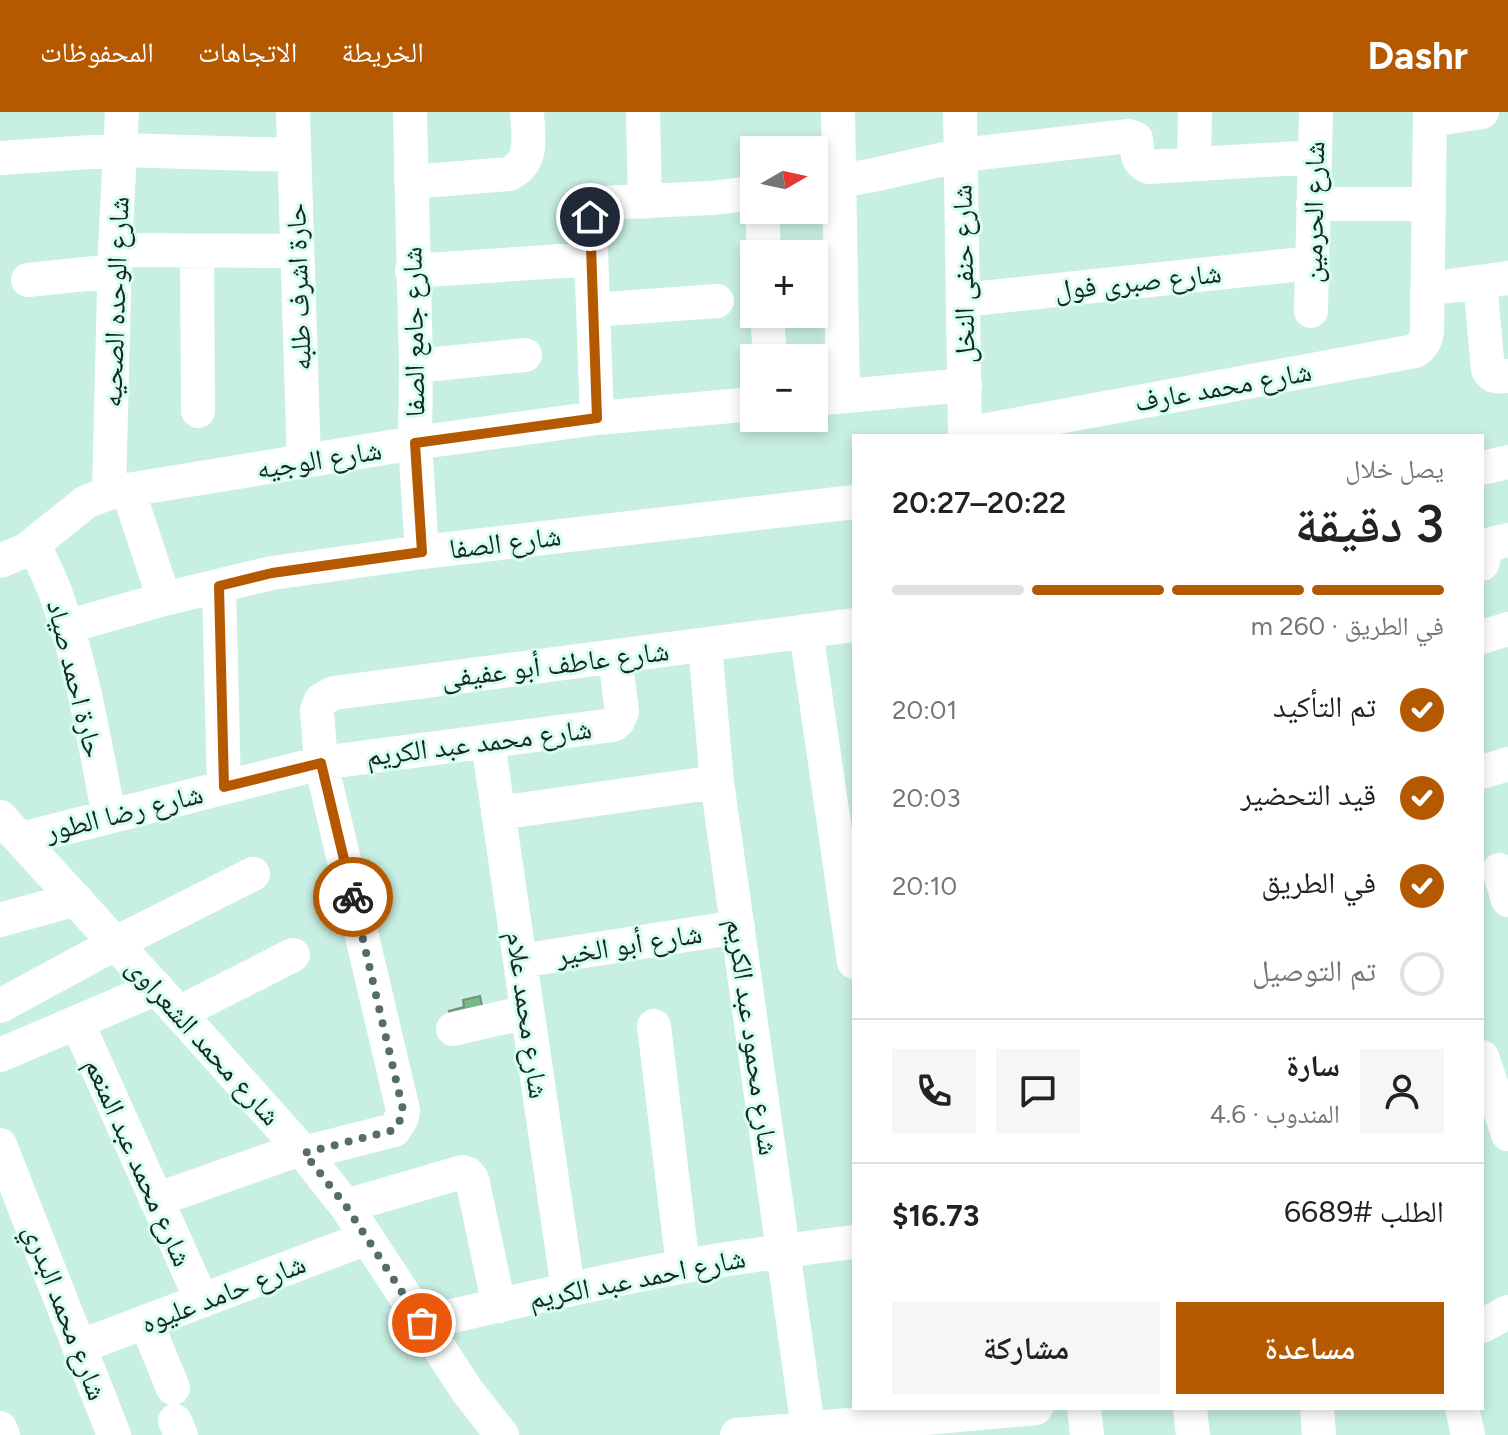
<!DOCTYPE html>
<html lang="ar">
<meta charset="utf-8">
<style>
body{margin:0;font-family:Figtree,"Noto Naskh Arabic",sans-serif;background:#f6f6f6;color:#222;direction:rtl;height:100vh;display:flex;flex-direction:column;font-size:30px;white-space:nowrap}
*{box-sizing:border-box;margin:0}
p{font-size:26px;color:#767676}
.icon{flex:none;width:44px;height:44px;fill:none;stroke:currentColor;stroke-width:2;stroke-linecap:round;stroke-linejoin:round}
.map{position:relative;flex:1;overflow:hidden;direction:ltr}
.drawer{position:absolute;left:852px;top:322px;width:632px;height:976px;display:flex;flex-direction:column;background:#fff;border-radius:0px;box-shadow:0 4px 12px #0003;direction:rtl}
.drawer>*{flex:none}
.needle{width:52px;rotate:81deg}
.buttons{position:absolute;left:740px;top:24px;display:grid;gap:16px}
.buttons a{display:grid;place-items:center;width:88px;height:88px;border-radius:0px;background:#fff;box-shadow:0 4px 12px #0003;font-size:40px}
.pin{position:absolute;display:grid;place-items:center;width:68px;height:68px;color:#fff;margin:-34px;border:4px solid #fff;border-radius:50%;box-shadow:0 2px 8px #0007}
.courier{position:absolute;display:grid;place-items:center;width:80px;height:80px;margin:-40px;border:6px solid #b55900;border-radius:50%;background:#fff;color:#222;box-shadow:0 2px 10px #0007}
.summary em{font-style:normal;font-weight:600}
.summary div{display:flex;flex-direction:column-reverse}
.summary{display:flex;align-items:center;justify-content:space-between;height:136px;padding:0 40px}
h1{font-size:52px;font-weight:600;line-height:60px}
.bar{display:grid;grid-template-columns:repeat(4,1fr);gap:12px 8px;align-content:center;height:96px;padding:0 40px}
.bar i{height:10px;border-radius:6px;background:#e0e0e0}
.bar .current{background:#b55900}
.bar p{grid-column:span 4}
.line{display:flex;align-items:center;gap:20px;padding:0 40px;border-top:2px solid #e0e0e0}
.line div{flex:1}
.round{display:grid;place-items:center;flex:none;width:84px;height:84px;border-radius:0px;background:#f6f6f6}
ol{padding:0 40px;list-style:none}
li{display:flex;align-items:center;gap:24px;height:88px}
li p{margin-inline-start:auto}
li .icon{padding:8px;border-radius:50%;background:#b55900;color:#fff;stroke-width:4}
li:last-child{color:#767676}
li i{width:44px;height:44px;border:4px solid #e0e0e0;border-radius:50%}
.cta{display:flex;gap:16px;margin-top:auto;padding:16px 40px}
.cta a{flex:1;height:92px;border-radius:0px;background:#b55900;color:#fff;font-size:32px;font-weight:600;line-height:92px;text-align:center}
.cta a+a{background:#f6f6f6;color:#222}
header{display:flex;align-items:center;gap:48px;box-sizing:border-box;height:112px;padding:0 40px;background:#b55900;color:#fff}
header strong{font-size:38px}
nav{display:flex;gap:44px;margin-inline-start:auto;font-size:28px}
.map>svg:first-child{display:block}
.building{fill:#76ba86;stroke:#758f7a;stroke-width:2}
.lines{fill:none;stroke-linecap:round;stroke-linejoin:round}
.street{stroke:#fff;stroke-width:34}
.done{stroke:#566d67;stroke-width:8;stroke-dasharray:0 14.4}
.route{stroke:#b55900;stroke-width:10}
.labels{text-anchor:middle;dominant-baseline:central;stroke-width:6;stroke-linejoin:round;paint-order:stroke}
.street-label{font-size:28px;fill:#182723;stroke:#d5fdf1}
</style>
<header>
<strong>Dashr</strong>
<nav><a>الخريطة</a><a>الاتجاهات</a><a>المحفوظات</a></nav>
</header>
<div class="map">
<svg width="1508" height="1323" viewBox="0 0 1508 1323">
<rect width="100%" height="100%" fill="#c8efe4"/>
<path class="building" d="M 480,884 L 484,904 L 453,912 L 449,899 L 464,895 L 463,888 Z"/>
<g class="lines">
<path class="street" d="M 293,0 L 304,350
M 410,0 L 416,254 L 415,331 L 422,440
M 643,0 L 645,90
M 838,0 L 843,284
M 960,0 L 965,324
M 1430,8 L 1482,0
M 0,46 L 121,38 L 294,43
M 1194,52 L 1195,0
M 411,70 L 509,62 C 535,49 528,24 527,0
M 814,73 L 874,63 L 961,43 L 1129,24 L 1136,27 C 1138,39 1135,50 1149,55 L 1315,45
M 1313,92 L 1428,92
M 762,98 L 764,142
M 115,138 L 297,139
M 197,139 L 198,299
M 412,159 L 591,147
M 28,168 L 115,159
M 1480,170 L 1488,258 C 1493,266 1498,265 1508,264
M 1427,177 L 1508,166
M 963,188 L 1312,151
M 593,198 L 717,189
M 1311,199 L 1316,0
M 767,202 L 770,246
M 416,254 L 525,243
M 814,287 L 965,273
M 597,306 L 590,111 C 591,102 594,96 601,91 L 712,86 L 754,81
M 965,322 L 1415,239 C 1423,234 1426,228 1427,219 L 1430,0
M 1482,356 L 1508,350
M 128,378 L 164,487
M 109,381 L 115,138 L 122,0
M 34,432 C 42,451 52,469 58,488 C 83,556 95,634 109,704
M 0,449 L 26,438 L 86,390 L 109,381 L 415,331 L 597,306 L 754,292
M 1482,452 L 1487,433 L 1508,428
M 219,474 L 224,675
M 66,515 L 164,487 L 272,461 L 422,440 L 854,390
M 806,519 L 854,850
M 1482,525 L 1508,517
M 705,533 L 717,670 L 808,1316
M 488,630 L 568,1177
M 1482,660 L 1508,652
M 498,701 L 717,670
M 0,705 L 179,901 L 304,1041 L 346,1094 L 468,1280 L 502,1323
M 21,727 L 321,651 L 613,613 L 618,609 L 622,600 L 615,545
M 1499,758 L 1508,788
M 0,808 L 76,787
M 520,849 L 738,815
M 0,894 L 116,831 L 253,762
M 179,901 L 293,843
M 77,910 L 202,1189
M 654,914 L 683,1154
M 453,917 L 527,900
M 0,943 L 157,876
M 1482,945 L 1508,1022
M 0,1033 L 114,1323
M 304,1041 L 394,1018 L 402,1005 L 403,998 L 321,651 L 317,598 L 321,588 L 334,581 L 854,513
M 156,1088 L 300,1037
M 346,1094 L 462,1060 L 468,1062 L 472,1067 L 499,1194
M 146,1210 L 173,1276
M 422,1211 C 510,1191 596,1170 685,1154 C 741,1144 797,1137 854,1130
M 1482,1214 L 1508,1200
M 79,1235 L 367,1126
M 1084,1296 L 1087,1323
M 1190,1296 L 1193,1323
M 1317,1296 L 1319,1323
M 1462,1296 L 1468,1323
M 175,1309 L 181,1323
M 0,1316 L 3,1323
M 737,1323 L 1036,1296"/>
</g>
<g class="lines">
<path class="done" d="M 353,785 L 403,998 L 402,1005 L 394,1018 L 304,1041 L 346,1094 L 422,1211"/>
<path class="route" d="M 353,785 L 321,651 L 224,675 L 219,474 L 272,461 L 422,440 L 415,331 L 597,306 L 590,105"/>
</g>
<g class="labels">
<g class="street-label">
<text transform="translate(1313 100) rotate(-89)">شارع الحرمين</text>
<text transform="translate(963 162) rotate(-91)">شارع حنفى النخل</text>
<text transform="translate(1138 169) rotate(-6)">شارع صبرى فول</text>
<text transform="translate(298 175) rotate(-92)">حارة اشرف طلبه</text>
<text transform="translate(115 190) rotate(-88)">شارع الوحده الصحيه</text>
<text transform="translate(413 220) rotate(-91)">شارع جامع الصفا</text>
<text transform="translate(1223 274) rotate(-10)">شارع محمد عارف</text>
<text transform="translate(319 347) rotate(-9)">شارع الوجيه</text>
<text transform="translate(505 430) rotate(-7)">شارع الصفا</text>
<text transform="translate(555 552) rotate(-7)">شارع عاطف أبو عفيفى</text>
<text transform="translate(76 567) rotate(76)">حارة احمد صياد</text>
<text transform="translate(479 630) rotate(-7)">شارع محمد عبد الكريم</text>
<text transform="translate(124 700) rotate(-14)">شارع رضا الطور</text>
<text transform="translate(629 832) rotate(-9)">شارع أبو الخير</text>
<text transform="translate(528 903) rotate(82)">شارع محمد علام</text>
<text transform="translate(753 925) rotate(82)">شارع محمود عبد الكريم</text>
<text transform="translate(204 929) rotate(48)">شارع محمد الشعراوى</text>
<text transform="translate(139 1050) rotate(66)">شارع محمد عبد المنعم</text>
<text transform="translate(637 1166) rotate(-11)">شارع احمد عبد الكريم</text>
<text transform="translate(223 1181) rotate(-21)">شارع حامد عليوه</text>
<text transform="translate(66 1200) rotate(69)">شارع محمد البدري</text>
</g>
</g>
</svg>
<div class="buttons">
<a><svg class="needle" viewBox="-14 -14 28 28"><path d="M0-13l5 13h-10z" fill="#e53935"/><path d="M0 13l5-13h-10z" fill="#767676"/></svg></a>
<a>+</a>
<a>−</a>
</div>
<div class="pin" style="left:422px;top:1211px;background:#ea580c"><svg class="icon" aria-label="bag" viewBox="0 0 24 24"><path d="M5 8h14l-1 12H6zM9 8a3 3 0 0 1 6 0"/></svg></div>
<div class="pin" style="left:590px;top:105px;background:#1f2937"><svg class="icon" aria-label="home" viewBox="0 0 24 24"><path d="M3 11l9-7 9 7M6 9v11h12V9"/></svg></div>
<div class="courier" style="left:353px;top:785px"><svg class="icon" aria-label="bike" viewBox="0 0 24 24"><circle cx="6" cy="16" r="4"/><circle cx="18" cy="16" r="4"/><path d="M6 16l4-8h5l3 8M10 8l3 8H6M13 5h3"/></svg></div>
<section class="drawer">
<div class="summary"><div><h1>3 دقيقة</h1><p>يصل خلال</p></div><em>20:22–20:27</em></div>
<div class="bar"><i class="current"></i><i class="current"></i><i class="current"></i><i></i><p>في الطريق · 260 m</p></div>
<ol>
<li><svg class="icon" aria-label="check" viewBox="0 0 24 24"><path d="M5 12l5 5 9-10"/></svg>تم التأكيد<p>20:01</p></li>
<li><svg class="icon" aria-label="check" viewBox="0 0 24 24"><path d="M5 12l5 5 9-10"/></svg>قيد التحضير<p>20:03</p></li>
<li><svg class="icon" aria-label="check" viewBox="0 0 24 24"><path d="M5 12l5 5 9-10"/></svg>في الطريق<p>20:10</p></li>
<li><i></i>تم التوصيل</li>
</ol>
<div class="line" style="height:144px"><a class="round"><svg class="icon" aria-label="person" viewBox="0 0 24 24"><circle cx="12" cy="8" r="4"/><path d="M4 21q1-7 8-7t8 7"/></svg></a><div><b>سارة</b><p>المندوب · 4.6</p></div><a class="round"><svg class="icon" aria-label="chat" viewBox="0 0 24 24"><path d="M4 5h16v11H9l-5 4z"/></svg></a><a class="round"><svg class="icon" aria-label="phone" viewBox="0 0 24 24"><path d="M5 4h4l2 5-3 2q2 4 5 5l2-3 5 2v4C11 20 4 13 5 4z"/></svg></a></div>
<div class="line" style="height:104px"><div>الطلب #6689</div><b>$16.73</b></div>
<div class="cta"><a>مساعدة</a><a>مشاركة</a></div>
</section>
</div>
